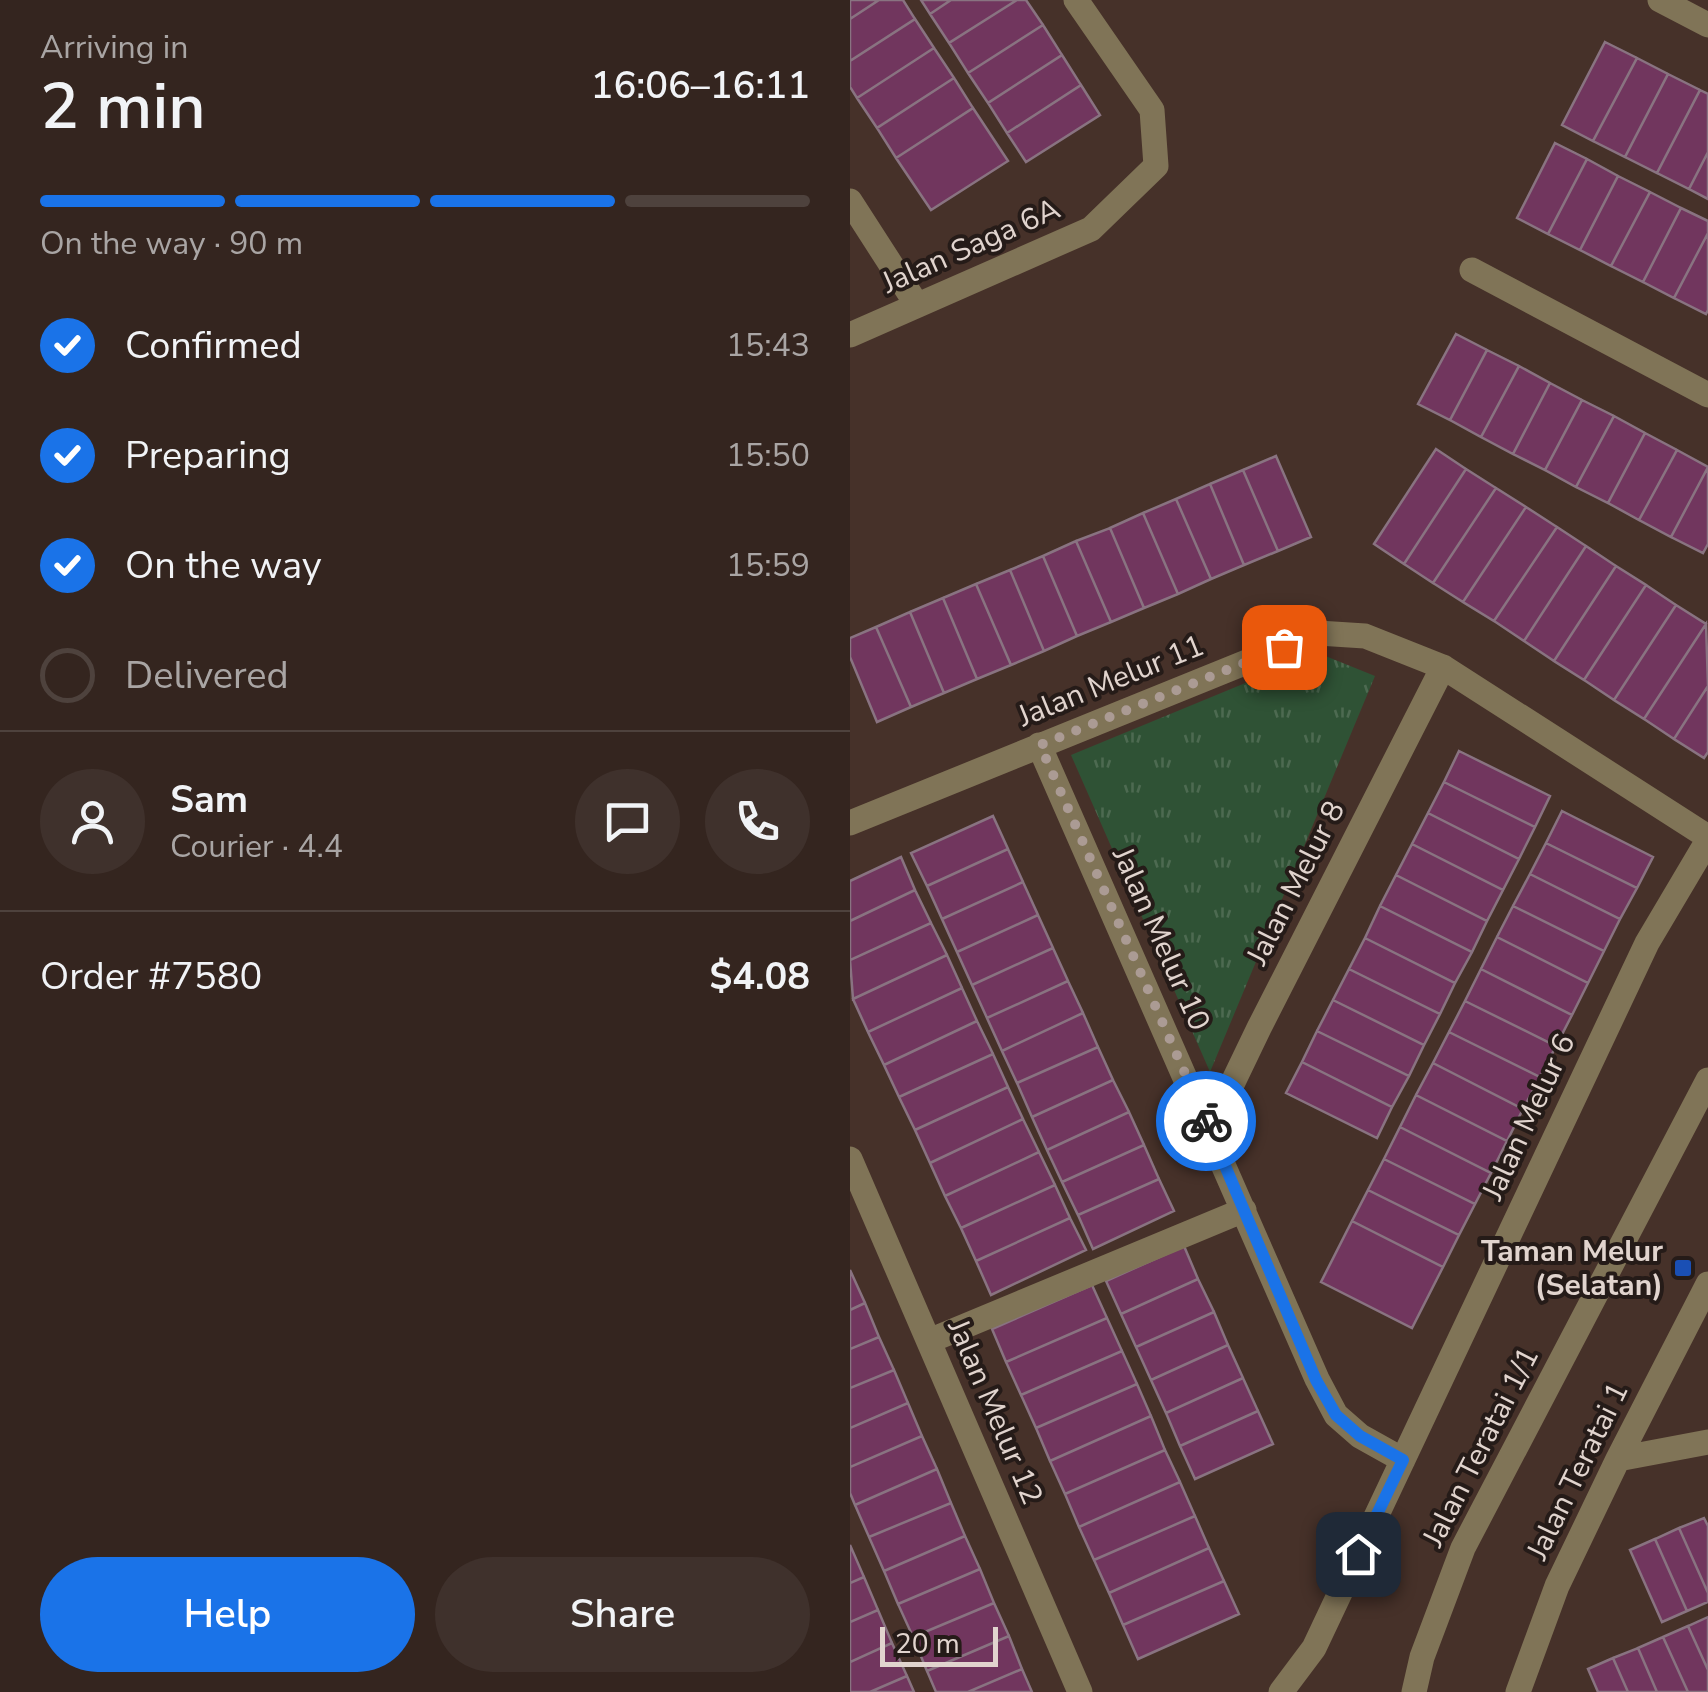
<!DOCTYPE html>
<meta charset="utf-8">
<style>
body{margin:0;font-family:"Nunito Sans",sans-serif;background:#3f312c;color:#f1f3f6;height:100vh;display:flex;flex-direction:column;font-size:38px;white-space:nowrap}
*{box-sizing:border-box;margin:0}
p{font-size:32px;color:#a9a5a4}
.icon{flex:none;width:55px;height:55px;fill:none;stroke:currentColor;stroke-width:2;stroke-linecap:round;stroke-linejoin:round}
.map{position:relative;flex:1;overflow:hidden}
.drawer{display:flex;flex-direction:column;background:#34251f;width:850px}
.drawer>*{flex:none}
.scale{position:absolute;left:30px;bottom:25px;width:118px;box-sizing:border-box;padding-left:10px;border:5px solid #e1d4ce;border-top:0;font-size:28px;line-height:35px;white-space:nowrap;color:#e1d4ce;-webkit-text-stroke:8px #251b18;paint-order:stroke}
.pin{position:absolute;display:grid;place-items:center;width:85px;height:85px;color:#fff;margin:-42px;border-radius:20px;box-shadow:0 5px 15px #0006}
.courier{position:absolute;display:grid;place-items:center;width:100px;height:100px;margin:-50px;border:8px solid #1a73e8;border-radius:50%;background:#fff;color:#222;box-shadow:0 2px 12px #0007}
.head em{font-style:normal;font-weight:600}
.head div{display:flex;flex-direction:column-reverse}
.head{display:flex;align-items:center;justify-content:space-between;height:170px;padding:0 40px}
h1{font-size:65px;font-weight:600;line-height:75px}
.bar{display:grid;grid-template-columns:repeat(4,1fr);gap:15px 10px;align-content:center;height:120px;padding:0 40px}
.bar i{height:12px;border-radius:8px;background:#4e423d}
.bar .selected{background:#1a73e8}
.bar p{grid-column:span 4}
.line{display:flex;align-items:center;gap:25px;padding:0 40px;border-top:2px solid #4e423d}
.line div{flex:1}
.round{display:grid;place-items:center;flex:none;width:105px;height:105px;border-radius:52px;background:#3f312c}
ol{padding:0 40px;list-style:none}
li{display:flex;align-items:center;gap:30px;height:110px}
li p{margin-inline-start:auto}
li .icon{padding:10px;border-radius:50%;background:#1a73e8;color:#fff;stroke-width:4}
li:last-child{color:#a9a5a4}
li i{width:55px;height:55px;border:5px solid #4e423d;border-radius:50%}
.primary-button{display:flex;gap:20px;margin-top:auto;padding:20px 40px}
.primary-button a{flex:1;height:115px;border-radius:60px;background:#1a73e8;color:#fff;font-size:40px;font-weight:600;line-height:115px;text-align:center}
.primary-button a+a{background:#3f312c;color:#f1f3f6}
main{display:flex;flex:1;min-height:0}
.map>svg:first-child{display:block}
.grass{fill:url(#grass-tufts)}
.building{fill:#71365e;stroke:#897381;stroke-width:2.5}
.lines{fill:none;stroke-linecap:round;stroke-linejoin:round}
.minor{stroke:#807457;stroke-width:25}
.done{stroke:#ab9b94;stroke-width:10;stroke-dasharray:0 18}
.route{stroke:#1a73e8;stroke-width:12}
.transit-dot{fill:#1a4fb4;stroke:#251b18;stroke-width:4}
.labels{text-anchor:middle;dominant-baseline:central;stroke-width:8;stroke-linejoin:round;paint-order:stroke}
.street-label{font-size:30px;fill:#e1d4ce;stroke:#251b18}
.poi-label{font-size:30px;font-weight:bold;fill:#e1d4ce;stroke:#251b18;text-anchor:end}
</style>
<main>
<section class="drawer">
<div class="head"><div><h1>2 min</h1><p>Arriving in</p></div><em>16:06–16:11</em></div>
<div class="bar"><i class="selected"></i><i class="selected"></i><i class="selected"></i><i></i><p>On the way · 90 m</p></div>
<ol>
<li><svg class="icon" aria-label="check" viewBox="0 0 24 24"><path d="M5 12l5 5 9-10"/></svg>Confirmed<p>15:43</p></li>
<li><svg class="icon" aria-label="check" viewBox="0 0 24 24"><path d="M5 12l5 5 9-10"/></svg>Preparing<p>15:50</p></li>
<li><svg class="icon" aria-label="check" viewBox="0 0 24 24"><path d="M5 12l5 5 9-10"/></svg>On the way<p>15:59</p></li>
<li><i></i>Delivered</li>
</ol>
<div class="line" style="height:180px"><a class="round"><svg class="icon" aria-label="person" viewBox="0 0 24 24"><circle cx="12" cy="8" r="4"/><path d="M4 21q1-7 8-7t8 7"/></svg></a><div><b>Sam</b><p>Courier · 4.4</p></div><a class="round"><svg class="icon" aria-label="chat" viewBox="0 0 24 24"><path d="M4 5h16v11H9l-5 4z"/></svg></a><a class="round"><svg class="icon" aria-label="phone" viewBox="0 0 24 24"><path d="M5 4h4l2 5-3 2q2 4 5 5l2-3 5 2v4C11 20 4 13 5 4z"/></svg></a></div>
<div class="line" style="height:130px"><div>Order #7580</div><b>$4.08</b></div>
<div class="primary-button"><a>Help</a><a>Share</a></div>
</section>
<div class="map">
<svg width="858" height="1692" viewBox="0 0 858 1692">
<defs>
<pattern id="grass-tufts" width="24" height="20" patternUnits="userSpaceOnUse" patternTransform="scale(2.5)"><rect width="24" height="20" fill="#2f5235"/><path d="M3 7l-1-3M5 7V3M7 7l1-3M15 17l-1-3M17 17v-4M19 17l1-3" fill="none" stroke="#4d6a51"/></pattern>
</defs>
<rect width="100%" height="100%" fill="#463129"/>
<path class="grass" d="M 468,653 L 525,676 L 360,1072 L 221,755 Z"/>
<path class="building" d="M 0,0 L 29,0 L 0,19 Z
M 29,0 L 53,0 L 65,19 L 0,61 L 0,19 Z
M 71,0 L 101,0 L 80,14 Z
M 101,0 L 167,0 L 99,43 L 80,14 Z
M 167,0 L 176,0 L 193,25 L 118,73 L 99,43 Z
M 65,19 L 84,48 L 7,98 L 0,87 L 0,61 Z
M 193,25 L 212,55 L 138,103 L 118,73 Z
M 755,42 L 787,58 L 743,141 L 712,125 Z
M 84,48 L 104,78 L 27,128 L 7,98 Z
M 212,55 L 231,85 L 157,133 L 138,103 Z
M 787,58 L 818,74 L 775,157 L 743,141 Z
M 818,74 L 850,90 L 807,173 L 775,157 Z
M 104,78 L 123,108 L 46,158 L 27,128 Z
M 231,85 L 250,115 L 176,162 L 157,133 Z
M 850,90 L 858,94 L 858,152 L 839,189 L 807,173 Z
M 123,108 L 158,161 L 81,210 L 46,158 Z
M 705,143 L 737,159 L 698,234 L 667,218 Z
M 858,152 L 858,199 L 839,189 Z
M 737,159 L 768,176 L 730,250 L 698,234 Z
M 768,176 L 800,192 L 761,266 L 730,250 Z
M 800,192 L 831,208 L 793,282 L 761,266 Z
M 831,208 L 858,221 L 858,233 L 824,298 L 793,282 Z
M 858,233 L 858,310 L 856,314 L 824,298 Z
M 606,334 L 637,350 L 600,420 L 568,404 Z
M 637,350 L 669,366 L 631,437 L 600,420 Z
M 669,366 L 700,383 L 663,454 L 631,437 Z
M 700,383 L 732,400 L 695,470 L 663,454 Z
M 732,400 L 764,416 L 726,487 L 695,470 Z
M 764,416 L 795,433 L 758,503 L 726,487 Z
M 795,433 L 827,450 L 789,520 L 758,503 Z
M 586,449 L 616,469 L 554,564 L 524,544 Z
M 827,450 L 858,467 L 821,537 L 789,520 Z
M 426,456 L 461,537 L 428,551 L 393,470 Z
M 858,467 L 858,544 L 853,553 L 821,537 Z
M 616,469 L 646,488 L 583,583 L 554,564 Z
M 393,470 L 428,551 L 394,565 L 360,484 Z
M 360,484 L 394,565 L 361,579 L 326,499 Z
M 646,488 L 676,507 L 613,602 L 583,583 Z
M 326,499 L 361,579 L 328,594 L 293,513 Z
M 676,507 L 707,527 L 644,621 L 613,602 Z
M 293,513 L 328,594 L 294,608 L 260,528 Z
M 707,527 L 736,546 L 674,641 L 644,621 Z
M 260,528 L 294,608 L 261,622 L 226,541 Z
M 226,541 L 261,622 L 227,636 L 193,556 Z
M 736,546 L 766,566 L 704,661 L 674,641 Z
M 193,556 L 227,636 L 194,651 L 160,570 Z
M 766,566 L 796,585 L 734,680 L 704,661 Z
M 160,570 L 194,651 L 161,665 L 126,584 Z
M 126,584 L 161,665 L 127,679 L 93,598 Z
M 796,585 L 826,605 L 764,700 L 734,680 Z
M 93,598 L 127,679 L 94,693 L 60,612 Z
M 826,605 L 856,624 L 794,719 L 764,700 Z
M 60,612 L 94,693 L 61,707 L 26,627 Z
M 856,624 L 858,686 L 824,739 L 794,719 Z
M 26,627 L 61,707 L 27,722 L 0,657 L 0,638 Z
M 858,686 L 858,752 L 854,758 L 824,739 Z
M 609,751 L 700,796 L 685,827 L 594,782 Z
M 594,782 L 685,827 L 669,859 L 578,813 Z
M 712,811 L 803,857 L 787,888 L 696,843 Z
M 578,813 L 669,859 L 653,890 L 562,844 Z
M 143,816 L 158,849 L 77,886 L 61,853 Z
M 696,843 L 787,888 L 770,919 L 680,874 Z
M 562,844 L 653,890 L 637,921 L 546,875 Z
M 158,849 L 173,882 L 92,919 L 77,886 Z
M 51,857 L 65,890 L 0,921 L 0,881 Z
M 680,874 L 770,919 L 754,951 L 663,906 Z
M 546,875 L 637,921 L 622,952 L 530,906 Z
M 173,882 L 188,915 L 107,952 L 92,919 Z
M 65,890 L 81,923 L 0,960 L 0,921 Z
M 530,906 L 622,952 L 605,983 L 515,938 Z
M 663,906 L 754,951 L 738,983 L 647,937 Z
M 188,915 L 203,948 L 122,985 L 107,952 Z
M 81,923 L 97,955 L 3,999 L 0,960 Z
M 647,937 L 738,983 L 722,1015 L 631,969 Z
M 515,938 L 605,983 L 590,1014 L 499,969 Z
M 203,948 L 218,981 L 137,1018 L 122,985 Z
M 97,955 L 112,988 L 18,1032 L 3,999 Z
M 499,969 L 590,1014 L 574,1045 L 483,1000 Z
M 631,969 L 722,1015 L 706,1046 L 615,1001 Z
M 218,981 L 233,1013 L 152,1051 L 137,1018 Z
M 112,988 L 127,1021 L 34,1065 L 18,1032 Z
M 483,1000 L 574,1045 L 559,1076 L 467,1031 Z
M 615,1001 L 706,1046 L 690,1077 L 599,1032 Z
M 233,1013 L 248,1047 L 167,1083 L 152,1051 Z
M 127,1021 L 143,1054 L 49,1097 L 34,1065 Z
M 467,1031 L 559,1076 L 542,1107 L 452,1062 Z
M 599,1032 L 690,1077 L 673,1109 L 583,1063 Z
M 248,1047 L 263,1080 L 182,1117 L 167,1083 Z
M 143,1054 L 158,1087 L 65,1130 L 49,1097 Z
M 452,1062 L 542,1107 L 527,1138 L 436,1093 Z
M 583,1063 L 673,1109 L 657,1141 L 566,1095 Z
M 263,1080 L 279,1112 L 197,1150 L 182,1117 Z
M 158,1087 L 173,1119 L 80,1163 L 65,1130 Z
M 566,1095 L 657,1141 L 641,1173 L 550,1127 Z
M 279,1112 L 294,1145 L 212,1182 L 197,1150 Z
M 173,1119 L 189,1152 L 95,1196 L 80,1163 Z
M 550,1127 L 641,1173 L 625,1204 L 534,1159 Z
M 294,1145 L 309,1179 L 228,1215 L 212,1182 Z
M 189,1152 L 205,1185 L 111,1228 L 95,1196 Z
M 534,1159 L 625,1204 L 609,1235 L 518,1190 Z
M 309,1179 L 324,1211 L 243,1249 L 228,1215 Z
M 205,1185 L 220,1218 L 126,1261 L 111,1228 Z
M 518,1190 L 609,1235 L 593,1267 L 502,1221 Z
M 220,1218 L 236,1250 L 141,1295 L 126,1261 Z
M 502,1221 L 593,1267 L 562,1328 L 471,1282 Z
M 334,1246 L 348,1279 L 271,1314 L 256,1281 Z
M 0,1270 L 15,1303 L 0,1310 Z
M 348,1279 L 364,1312 L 286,1347 L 271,1314 Z
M 242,1285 L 257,1318 L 156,1362 L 142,1329 Z
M 15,1303 L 29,1337 L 0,1349 L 0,1310 Z
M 364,1312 L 378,1345 L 301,1380 L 286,1347 Z
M 257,1318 L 272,1351 L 171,1395 L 156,1362 Z
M 29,1337 L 44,1370 L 0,1388 L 0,1349 Z
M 378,1345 L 393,1378 L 316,1413 L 301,1380 Z
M 272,1351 L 287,1384 L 186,1428 L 171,1395 Z
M 44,1370 L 58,1403 L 0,1428 L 0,1388 Z
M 393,1378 L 408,1411 L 330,1446 L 316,1413 Z
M 287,1384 L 301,1416 L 200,1461 L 186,1428 Z
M 58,1403 L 72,1436 L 0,1467 L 0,1428 Z
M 408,1411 L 423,1444 L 345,1479 L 330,1446 Z
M 301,1416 L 315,1450 L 215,1494 L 200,1461 Z
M 72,1436 L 87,1469 L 5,1505 L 0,1493 L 0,1467 Z
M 315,1450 L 330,1482 L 229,1527 L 215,1494 Z
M 87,1469 L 101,1503 L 19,1537 L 5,1505 Z
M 330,1482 L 345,1516 L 244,1560 L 229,1527 Z
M 101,1503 L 115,1536 L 34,1571 L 19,1537 Z
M 345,1516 L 359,1548 L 259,1593 L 244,1560 Z
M 854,1518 L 858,1526 L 858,1593 L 829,1528 Z
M 829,1528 L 858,1593 L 858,1602 L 837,1611 L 805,1539 Z
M 115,1536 L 130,1569 L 48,1604 L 34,1571 Z
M 805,1539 L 837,1611 L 812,1622 L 780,1550 Z
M 0,1545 L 14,1577 L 0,1583 Z
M 359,1548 L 374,1581 L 273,1625 L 259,1593 Z
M 130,1569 L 144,1603 L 63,1637 L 48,1604 Z
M 14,1577 L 28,1610 L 0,1622 L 0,1583 Z
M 374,1581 L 389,1614 L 288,1659 L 273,1625 Z
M 144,1603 L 159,1636 L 77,1671 L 63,1637 Z
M 28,1610 L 42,1643 L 0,1662 L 0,1622 Z
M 858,1617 L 858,1670 L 838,1626 Z
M 838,1626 L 858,1670 L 858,1692 L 838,1692 L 813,1637 Z
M 159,1636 L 172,1669 L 118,1692 L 86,1692 L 77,1671 Z
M 813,1637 L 838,1692 L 807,1692 L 788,1648 Z
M 42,1643 L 57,1676 L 20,1692 L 0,1692 L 0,1662 Z
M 788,1648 L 807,1692 L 778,1692 L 763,1658 Z
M 763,1658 L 778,1692 L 748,1692 L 738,1669 Z
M 172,1669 L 182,1692 L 118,1692 Z
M 57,1676 L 64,1692 L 20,1692 Z"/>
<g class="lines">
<path class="minor" d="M 810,0 L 858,25
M 0,201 L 67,305
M 622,270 L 858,395
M 0,335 L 241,229 L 306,166 L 302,110 L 226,0
M 189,745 L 467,1379 L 486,1415 L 510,1436 L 553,1460
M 0,823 L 468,633 L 515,636 L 593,667 L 858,837
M 360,1130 L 409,1028 L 593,667
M 0,1159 L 230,1692
M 79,1341 L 394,1210
M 768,1459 L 858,1442
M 431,1692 L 464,1648 L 797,943 L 858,840
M 564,1692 L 572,1657 L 613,1548 L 858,1080
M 668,1692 L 707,1586 L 768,1459 L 858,1284"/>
</g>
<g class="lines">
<path class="done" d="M 356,1121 L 190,745 L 434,647"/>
<path class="route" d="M 356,1121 L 466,1380 L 486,1415 L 510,1436 L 553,1460 L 508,1554"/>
</g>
<rect class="transit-dot" x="823" y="1258" width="20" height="20" rx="5"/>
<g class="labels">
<g class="street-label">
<text transform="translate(121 246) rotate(-24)">Jalan Saga 6A</text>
<text transform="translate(261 681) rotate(-22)">Jalan Melur 11</text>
<text transform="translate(446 883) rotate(-63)">Jalan Melur 8</text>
<text transform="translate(311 939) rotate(66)">Jalan Melur 10</text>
<text transform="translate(679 1117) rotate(-65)">Jalan Melur 6</text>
<text transform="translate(145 1412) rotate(67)">Jalan Melur 12</text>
<text transform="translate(631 1447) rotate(-63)">Jalan Teratai 1/1</text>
<text transform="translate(728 1471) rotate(-64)">Jalan Teratai 1</text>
</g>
<g class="poi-label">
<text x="813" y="1251">Taman Melur<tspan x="813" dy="34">(Selatan)</tspan></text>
</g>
</g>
</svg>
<div class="scale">20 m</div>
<div class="pin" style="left:434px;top:647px;background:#ea580c"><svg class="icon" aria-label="bag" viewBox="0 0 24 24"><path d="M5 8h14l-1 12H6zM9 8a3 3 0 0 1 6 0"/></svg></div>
<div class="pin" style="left:508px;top:1554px;background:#1f2937"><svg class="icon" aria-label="home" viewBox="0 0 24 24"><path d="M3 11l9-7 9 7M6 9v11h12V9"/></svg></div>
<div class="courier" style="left:356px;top:1121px"><svg class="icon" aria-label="bike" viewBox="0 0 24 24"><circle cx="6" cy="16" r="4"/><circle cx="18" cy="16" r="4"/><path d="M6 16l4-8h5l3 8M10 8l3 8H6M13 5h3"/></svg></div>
</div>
</main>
